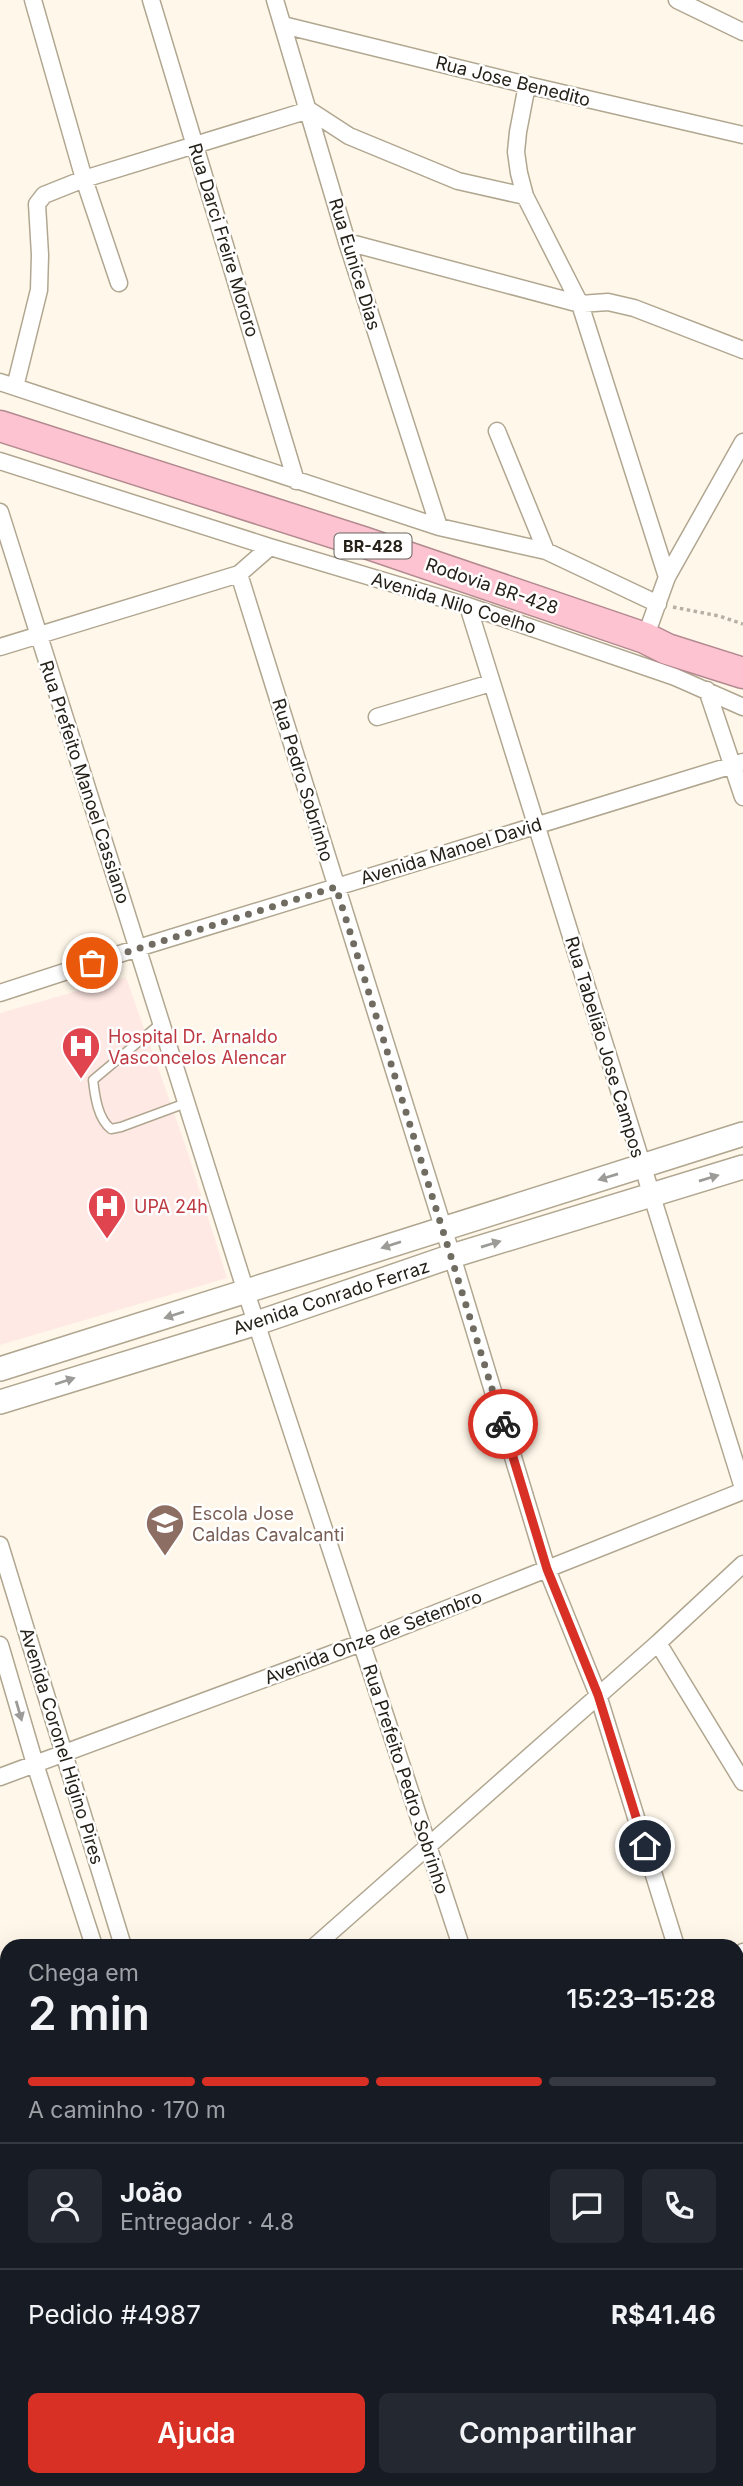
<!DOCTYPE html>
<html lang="pt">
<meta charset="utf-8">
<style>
body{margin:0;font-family:Inter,sans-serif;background:#242831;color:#f1f3f6;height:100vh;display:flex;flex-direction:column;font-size:26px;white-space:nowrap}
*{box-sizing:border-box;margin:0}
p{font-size:23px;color:#9ea1a6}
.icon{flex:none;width:38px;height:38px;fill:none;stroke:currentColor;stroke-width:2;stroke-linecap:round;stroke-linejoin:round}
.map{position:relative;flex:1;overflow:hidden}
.side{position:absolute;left:0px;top:1939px;width:744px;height:548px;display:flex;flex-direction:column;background:#171b24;border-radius:21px 21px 0 0;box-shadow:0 7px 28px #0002}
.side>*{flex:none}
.pin{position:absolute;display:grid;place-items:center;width:60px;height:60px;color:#fff;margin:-30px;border:4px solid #fff;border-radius:50%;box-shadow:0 2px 7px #0007}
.courier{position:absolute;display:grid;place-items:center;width:70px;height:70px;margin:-35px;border:5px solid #d93025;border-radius:50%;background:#fff;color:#222;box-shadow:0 2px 9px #0007}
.summary em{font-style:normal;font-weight:600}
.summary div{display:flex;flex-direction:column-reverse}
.summary{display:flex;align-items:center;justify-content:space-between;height:119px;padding:0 28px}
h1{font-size:46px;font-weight:600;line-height:52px}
.bar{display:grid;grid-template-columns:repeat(4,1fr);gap:10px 7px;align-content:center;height:84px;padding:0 28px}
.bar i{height:9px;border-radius:5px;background:#363941}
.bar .active{background:#d93025}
.bar p{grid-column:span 4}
.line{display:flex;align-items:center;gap:18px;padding:0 28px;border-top:2px solid #363941}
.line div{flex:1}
.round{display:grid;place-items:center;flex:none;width:74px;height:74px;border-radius:10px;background:#242831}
.cta{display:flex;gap:14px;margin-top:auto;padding:14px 28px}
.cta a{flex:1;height:80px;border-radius:10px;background:#d93025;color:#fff;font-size:28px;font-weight:600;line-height:80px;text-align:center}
.cta a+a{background:#242831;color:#f1f3f6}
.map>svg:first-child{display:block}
.medical{fill:#ffe9e5}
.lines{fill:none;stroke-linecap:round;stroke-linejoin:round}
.stream{stroke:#6a91a2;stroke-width:5}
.building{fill:#d1c5dc;stroke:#a69bb1;stroke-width:2}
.lane-casing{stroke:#b1a690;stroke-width:11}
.street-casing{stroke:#b1a690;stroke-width:19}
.secondary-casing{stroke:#b1a690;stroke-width:26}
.highway-casing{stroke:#b28a90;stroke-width:33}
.path{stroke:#b7b1a5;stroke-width:3.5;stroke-dasharray:3.5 3.5;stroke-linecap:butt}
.lane{stroke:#fff;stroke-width:8}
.street{stroke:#fff;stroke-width:16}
.secondary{stroke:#fff;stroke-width:23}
.highway{stroke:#fec3d0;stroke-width:30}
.oneway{fill:#9d9b98}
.done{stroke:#716c62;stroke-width:7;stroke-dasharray:0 12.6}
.route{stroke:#d93025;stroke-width:9}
.labels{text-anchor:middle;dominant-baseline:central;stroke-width:5;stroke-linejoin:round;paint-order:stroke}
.shield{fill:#fff;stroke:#66645e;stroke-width:2}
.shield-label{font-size:16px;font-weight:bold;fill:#252119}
.street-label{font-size:18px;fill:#252119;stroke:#fff}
.health-label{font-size:18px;fill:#be3a42;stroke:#fff;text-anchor:start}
.education-label{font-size:18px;fill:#785e54;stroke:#fff;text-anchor:start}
</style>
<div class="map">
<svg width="743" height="2486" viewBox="0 0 743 2486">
<rect width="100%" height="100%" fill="#fff8ea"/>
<path class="medical" d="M 126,977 L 186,1147 L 227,1278 L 0,1345 L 0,1013 Z"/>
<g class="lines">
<path class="stream" d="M 737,2313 L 743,2318
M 527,2486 L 530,2480"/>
</g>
<path class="building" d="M 340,2480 L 353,2480 L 363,2486 L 336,2486 Z"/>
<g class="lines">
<g class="lane-casing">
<path id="lane" d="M 161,1023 L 93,1080 C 95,1097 98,1119 111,1129 L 121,1127 L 186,1103"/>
</g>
<g class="street-casing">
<path id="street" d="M 33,0 L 84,179 L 119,283
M 151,0 L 296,481
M 275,0 L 347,242 L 439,527
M 677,0 L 743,32
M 283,25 L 527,85 L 743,135
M 527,85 L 518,132 L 516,152 L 519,173 L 525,196 L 580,304 L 667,577
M 347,242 L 580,304 L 608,302 L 634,308 L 743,350
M 0,382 L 439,527 L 546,551 L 658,604
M 15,387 L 39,290 L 40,255 L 37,204 L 44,195 L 84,179 L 309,110 L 349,136 L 458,181 L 525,196
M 497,431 L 546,551
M 0,461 L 270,547 L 468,606 L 675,677 L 743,707
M 0,512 L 246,1292 L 461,1946
M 239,574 L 452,1256 L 547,1569 L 598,1695 L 676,1946
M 468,606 L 743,1488
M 645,638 L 667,577 L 743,442
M 0,647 L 239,574 L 270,547
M 707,690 L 743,797
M 377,717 L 491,683
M 0,993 L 138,948 L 743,762
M 0,1545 L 123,1946
M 658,1643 L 743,1782
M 0,1645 L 35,1764 L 94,1946
M 0,1777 L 361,1643 L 743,1491
M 315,1946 L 658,1643 L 743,1564
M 737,1960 L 743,1952
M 737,1999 L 743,1992
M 737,2037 L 743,2043
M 0,2156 L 7,2168
M 0,2255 L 7,2252
M 0,2445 L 7,2441
M 0,2455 L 7,2468
M 14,2480 L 17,2486
M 181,2480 L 184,2486
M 321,2486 L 323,2480"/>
</g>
<g class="secondary-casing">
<path id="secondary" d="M 0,1369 L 743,1134
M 0,1402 L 257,1323 L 452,1256 L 743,1167"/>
</g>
<g class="highway-casing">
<path id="highway" d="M 0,426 L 363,542 L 645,638 L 667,649 L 743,673"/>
</g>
<path class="path" d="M 673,607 L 719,616 L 743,624"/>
<use href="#lane" class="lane"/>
<use href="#street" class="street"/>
<use href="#secondary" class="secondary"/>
<use href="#highway" class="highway"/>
</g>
<defs><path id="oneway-solid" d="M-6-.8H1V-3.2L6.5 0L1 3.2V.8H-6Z" transform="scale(1.75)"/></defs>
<g class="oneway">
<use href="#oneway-solid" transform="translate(608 1177) rotate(163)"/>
<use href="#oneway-solid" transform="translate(709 1178) rotate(-17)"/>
<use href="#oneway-solid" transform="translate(491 1244) rotate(-17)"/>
<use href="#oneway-solid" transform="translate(391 1245) rotate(162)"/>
<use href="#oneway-solid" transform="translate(174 1315) rotate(162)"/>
<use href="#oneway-solid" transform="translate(65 1381) rotate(-18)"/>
<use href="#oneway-solid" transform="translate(19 1711) rotate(74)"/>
</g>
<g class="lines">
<path class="done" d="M 92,963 L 336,887 L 503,1424"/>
<path class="route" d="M 503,1424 L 547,1569 L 598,1695 L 645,1846"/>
</g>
<defs>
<g id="hospital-pin" transform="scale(2.0125)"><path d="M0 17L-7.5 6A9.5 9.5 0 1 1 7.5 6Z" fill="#e0444e" stroke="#fff"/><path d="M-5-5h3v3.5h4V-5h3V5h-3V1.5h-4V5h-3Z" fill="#fff"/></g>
<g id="school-pin" transform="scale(2.0125)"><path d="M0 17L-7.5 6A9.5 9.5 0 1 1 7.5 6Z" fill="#8d6e63" stroke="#fff"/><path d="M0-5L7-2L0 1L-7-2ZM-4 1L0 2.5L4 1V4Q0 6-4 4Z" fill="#fff"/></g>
</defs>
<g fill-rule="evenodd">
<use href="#hospital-pin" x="81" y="1046"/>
<use href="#hospital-pin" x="107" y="1206"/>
<use href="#school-pin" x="165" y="1523"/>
</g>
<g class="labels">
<rect class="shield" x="334.5" y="533.5" width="77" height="25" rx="5"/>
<g class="shield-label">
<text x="373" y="546">BR-428</text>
</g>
<g class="street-label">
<text transform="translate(513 81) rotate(14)">Rua Jose Benedito</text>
<text transform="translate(224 240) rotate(73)">Rua Darci Freire Mororo</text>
<text transform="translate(355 264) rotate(73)">Rua Eunice Dias</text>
<text transform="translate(492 586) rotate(19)">Rodovia BR-428</text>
<text transform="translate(454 603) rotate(17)">Avenida Nilo Coelho</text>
<text transform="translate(303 780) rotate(73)">Rua Pedro Sobrinho</text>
<text transform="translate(85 782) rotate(72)">Rua Prefeito Manoel Cassiano</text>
<text transform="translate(451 851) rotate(-17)">Avenida Manoel David</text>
<text transform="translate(605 1047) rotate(73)">Rua Tabelião Jose Campos</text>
<text transform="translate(331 1297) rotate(-18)">Avenida Conrado Ferraz</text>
<text transform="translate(373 1637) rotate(-21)">Avenida Onze de Setembro</text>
<text transform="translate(62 1746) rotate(73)">Avenida Coronel Higino Pires</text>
<text transform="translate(406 1779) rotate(72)">Rua Prefeito Pedro Sobrinho</text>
</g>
<g class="health-label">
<text x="108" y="1036">Hospital Dr. Arnaldo<tspan x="108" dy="21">Vasconcelos Alencar</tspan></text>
<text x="134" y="1206">UPA 24h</text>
</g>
<g class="education-label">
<text x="192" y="1513">Escola Jose<tspan x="192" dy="21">Caldas Cavalcanti</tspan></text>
</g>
</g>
</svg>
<div class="pin" style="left:92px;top:963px;background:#ea580c"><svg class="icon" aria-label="bag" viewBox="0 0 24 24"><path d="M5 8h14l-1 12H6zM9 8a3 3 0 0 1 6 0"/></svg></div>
<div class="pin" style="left:645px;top:1846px;background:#1f2937"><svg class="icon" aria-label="home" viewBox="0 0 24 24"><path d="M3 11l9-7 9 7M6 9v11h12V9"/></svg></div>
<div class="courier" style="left:503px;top:1424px"><svg class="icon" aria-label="bike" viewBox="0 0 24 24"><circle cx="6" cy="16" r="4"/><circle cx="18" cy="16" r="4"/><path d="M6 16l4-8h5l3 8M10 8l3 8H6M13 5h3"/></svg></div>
<section class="side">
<div class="summary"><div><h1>2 min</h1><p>Chega em</p></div><em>15:23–15:28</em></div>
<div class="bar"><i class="active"></i><i class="active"></i><i class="active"></i><i></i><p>A caminho · 170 m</p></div>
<div class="line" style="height:126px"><a class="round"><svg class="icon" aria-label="person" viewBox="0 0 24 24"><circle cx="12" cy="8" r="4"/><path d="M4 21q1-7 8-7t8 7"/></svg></a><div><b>João</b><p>Entregador · 4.8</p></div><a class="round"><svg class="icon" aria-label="chat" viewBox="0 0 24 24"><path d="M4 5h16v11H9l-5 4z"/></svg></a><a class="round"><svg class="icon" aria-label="phone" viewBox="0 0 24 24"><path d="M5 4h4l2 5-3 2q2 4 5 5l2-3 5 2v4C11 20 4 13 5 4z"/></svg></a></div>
<div class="line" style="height:91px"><div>Pedido #4987</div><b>R$41.46</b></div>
<div class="cta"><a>Ajuda</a><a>Compartilhar</a></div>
</section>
</div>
